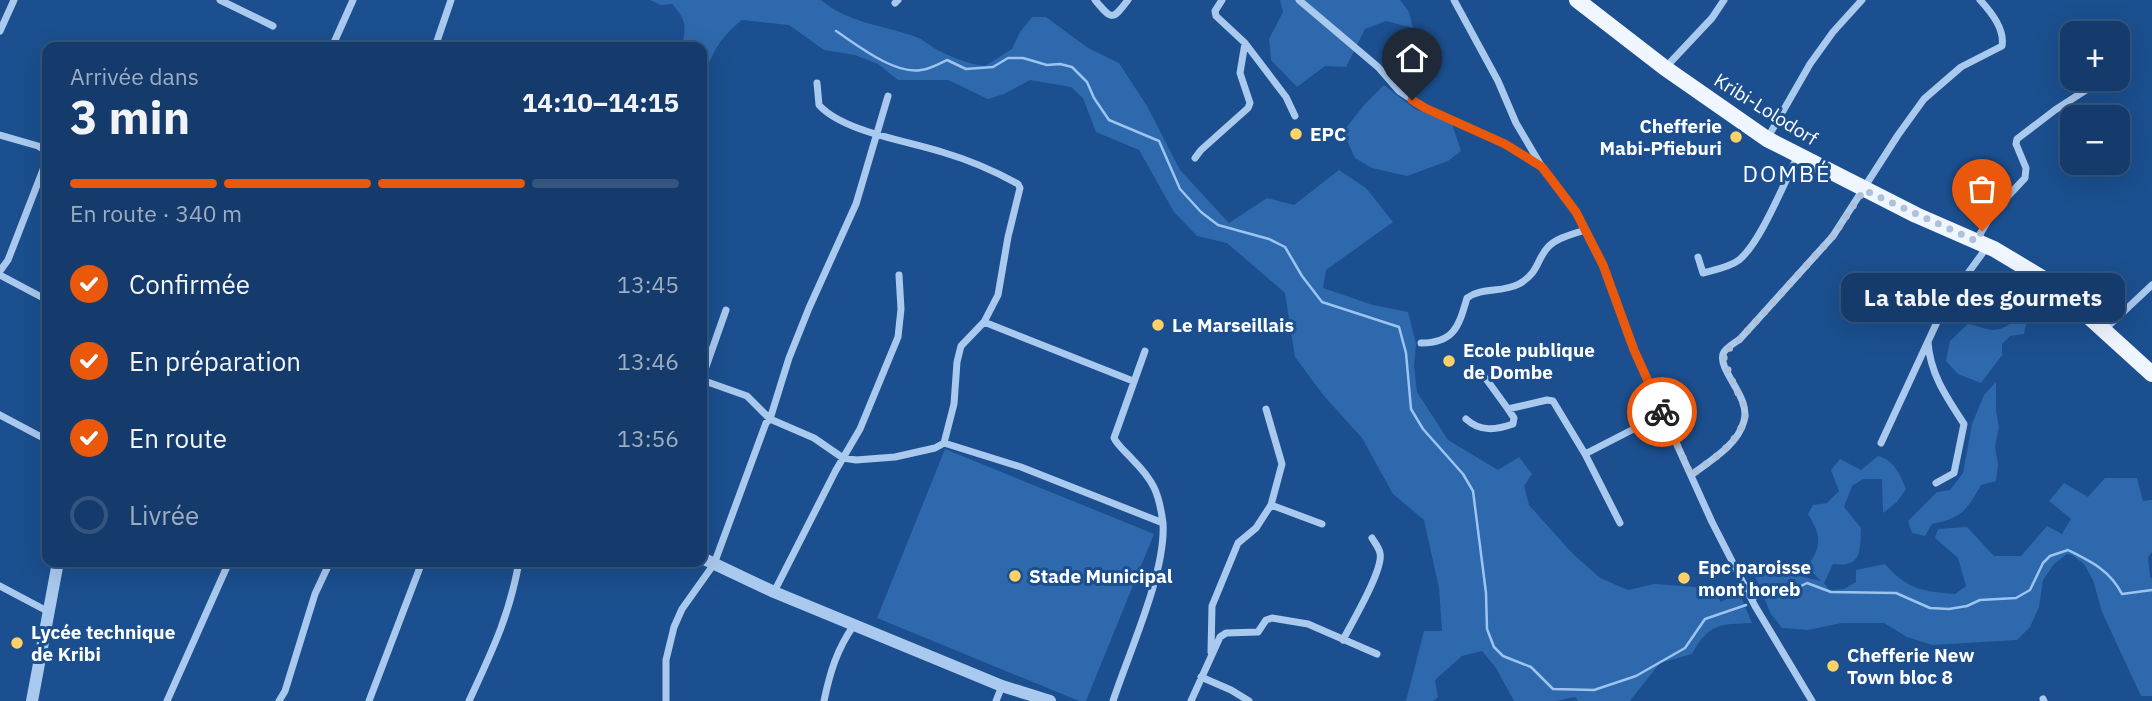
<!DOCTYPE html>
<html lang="fr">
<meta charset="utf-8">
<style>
body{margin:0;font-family:"IBM Plex Sans",sans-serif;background:#1d4271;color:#f1f3f6;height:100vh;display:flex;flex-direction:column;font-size:26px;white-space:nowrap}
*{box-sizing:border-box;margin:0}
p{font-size:23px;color:#9dadc1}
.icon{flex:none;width:38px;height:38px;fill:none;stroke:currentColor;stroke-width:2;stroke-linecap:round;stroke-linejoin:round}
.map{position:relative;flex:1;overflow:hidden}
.panel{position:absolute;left:42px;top:42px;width:665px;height:525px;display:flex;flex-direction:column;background:#143b6b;border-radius:14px;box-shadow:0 7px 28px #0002,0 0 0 2px #33557e}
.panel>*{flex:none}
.buttons{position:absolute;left:2060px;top:21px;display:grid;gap:14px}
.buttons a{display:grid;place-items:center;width:70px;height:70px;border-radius:14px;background:#143b6b;box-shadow:0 7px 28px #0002,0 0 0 2px #33557e;font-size:35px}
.pin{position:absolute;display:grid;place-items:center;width:60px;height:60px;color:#fff;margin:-72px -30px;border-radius:50% 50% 50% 0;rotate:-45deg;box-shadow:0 0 7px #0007}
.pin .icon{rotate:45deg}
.courier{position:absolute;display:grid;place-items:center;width:70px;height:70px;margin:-35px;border:5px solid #ea580c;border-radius:50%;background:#fff;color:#222;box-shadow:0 2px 9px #0007}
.bubble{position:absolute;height:49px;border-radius:14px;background:#143b6b;box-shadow:0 7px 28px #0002,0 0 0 2px #33557e;font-size:23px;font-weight:800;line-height:49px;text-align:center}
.summary em{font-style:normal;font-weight:800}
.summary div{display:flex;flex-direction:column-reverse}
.summary{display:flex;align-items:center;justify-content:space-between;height:119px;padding:0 28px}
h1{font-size:46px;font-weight:800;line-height:52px}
.bar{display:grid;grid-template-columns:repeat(4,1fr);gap:10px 7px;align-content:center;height:84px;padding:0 28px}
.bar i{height:9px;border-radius:5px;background:#33557e}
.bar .selected{background:#ea580c}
.bar p{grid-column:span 4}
ol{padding:0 28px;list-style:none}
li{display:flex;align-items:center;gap:21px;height:77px}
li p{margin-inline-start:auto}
li .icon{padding:7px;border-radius:50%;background:#ea580c;color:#fff;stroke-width:4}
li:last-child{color:#9dadc1}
li i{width:38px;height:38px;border:4px solid #33557e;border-radius:50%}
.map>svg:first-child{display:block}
.green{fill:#2e69ad}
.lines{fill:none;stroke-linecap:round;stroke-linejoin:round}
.stream{stroke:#9cc4f0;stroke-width:2.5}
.minor{stroke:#a9c9ee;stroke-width:7}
.tertiary{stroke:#a9c9ee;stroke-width:12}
.primary{stroke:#f0f6ff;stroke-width:16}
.done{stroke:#afc1d8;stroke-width:7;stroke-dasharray:0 12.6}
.route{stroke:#ea580c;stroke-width:9}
.poi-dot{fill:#ffd166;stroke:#1b4f8f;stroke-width:2.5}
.labels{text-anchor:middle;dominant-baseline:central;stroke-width:6;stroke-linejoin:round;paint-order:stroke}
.street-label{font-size:19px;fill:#fff;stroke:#1b4f8f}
.poi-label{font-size:19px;font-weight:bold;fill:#fff;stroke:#1b4f8f;text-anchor:start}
.quarter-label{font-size:23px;letter-spacing:2px;fill:#fff;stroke:#1b4f8f}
</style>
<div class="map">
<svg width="2152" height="701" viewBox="0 0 2152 701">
<rect width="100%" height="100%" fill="#1b4f8f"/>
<path class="green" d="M 650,0 L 821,0 C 848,23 883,25 916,37 C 922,39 928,44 934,48 C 949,56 967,64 985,66 L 1012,49 L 1020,32 L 1032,17 L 1046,17 L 1088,48 L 1119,63 L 1147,106 L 1180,170 L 1229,223 L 1267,198 L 1294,205 L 1339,170 L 1366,188 L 1393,222 L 1326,270 L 1323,288 L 1373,305 L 1408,312 L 1416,344 L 1414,366 L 1417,392 L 1448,440 L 1498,470 L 1519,457 L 1532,474 L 1524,486 L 1529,505 L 1572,553 L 1600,578 L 1628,590 L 1654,584 L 1709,588 L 1721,602 L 1739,592 L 1752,623 C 1720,624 1708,624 1692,654 L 1660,663 L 1630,701 L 1578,701 L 1575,697 L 1556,701 L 1514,701 L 1496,668 L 1482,651 L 1462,656 L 1435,680 L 1438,697 L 1433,701 L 1406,701 L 1424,631 L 1442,631 L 1439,588 L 1424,520 L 1393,494 L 1362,438 L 1324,396 L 1295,357 L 1285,293 L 1227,243 L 1197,236 L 1174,212 L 1139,150 L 1096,132 L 1083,98 L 1071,87 L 1030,80 L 1004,94 L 988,99 L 948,80 L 898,80 L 878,64 L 855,55 L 824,50 L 789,25 L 742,20 C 718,39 709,57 702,87 L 702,47 L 682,47 C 686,25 687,21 672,4 L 661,5 Z
M 1280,0 L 1400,0 L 1409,12 L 1413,28 L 1386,21 L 1365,29 L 1346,67 L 1325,66 L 1297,87 L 1271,60 L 1269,39 L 1283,12 Z
M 1384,85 L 1415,109 L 1452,124 L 1461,151 L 1448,161 L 1407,176 L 1372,168 L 1355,158 L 1343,132 L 1364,105 Z
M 2034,282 L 2054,296 L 2056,306 L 2048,312 L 2039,311 L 2027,319 L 2024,334 L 2010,336 L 2002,344 L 2002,355 L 1981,383 L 1958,374 L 1946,361 L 1950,341 L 1968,324 C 1989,328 1993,336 2013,322 L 2010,304 Z
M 1996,382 L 1996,411 L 1999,427 L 1995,447 L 1998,464 L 1996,481 L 1981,485 C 1966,511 1962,518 1932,524 L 1925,536 L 1912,533 L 1908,521 L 1937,492 L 1950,490 L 1963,473 L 1972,424 L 1984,395 Z
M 945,449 L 1154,534 L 1086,701 L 1079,701 L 877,618 Z
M 1878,456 C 1894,460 1900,474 1906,489 L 1897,502 L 1883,513 L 1882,479 L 1863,479 L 1852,486 L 1844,507 L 1861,528 C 1860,551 1862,568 1833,564 L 1824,583 L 1829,590 L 1844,589 L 1856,582 L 1856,570 L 1885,564 C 1908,590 1922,591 1955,594 L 1966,586 L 1958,558 L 1935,538 L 1938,529 L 1967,527 L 1994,556 L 2021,556 L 2047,526 L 2062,534 L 2071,519 L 2049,501 L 2064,483 L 2088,497 L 2105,478 L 2137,478 L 2143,501 L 2152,500 L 2152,552 L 2148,557 L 2150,577 L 2152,579 L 2152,696 L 2141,696 L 2102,612 L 2093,580 L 2084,564 L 2072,555 L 2067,554 L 2054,564 L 2043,580 L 2039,607 L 2030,627 L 2017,640 L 1932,645 L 1907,637 L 1884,623 L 1842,623 L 1808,630 L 1782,628 L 1771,614 L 1752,569 L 1757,566 L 1821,581 L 1813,573 L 1811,561 C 1823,542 1819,533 1808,514 L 1813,505 L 1827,503 L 1839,491 L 1831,470 L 1840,459 L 1861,470 Z"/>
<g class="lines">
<path class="stream" d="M 836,31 C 857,45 895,75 921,70 C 930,69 939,64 947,60 L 966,69 L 993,67 L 1008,58 L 1023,58 L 1047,65 L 1060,64 L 1072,67 L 1087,82 L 1094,98 L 1109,120 L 1159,141 L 1180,189 L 1201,212 L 1218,225 L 1269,239 L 1285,247 L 1302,276 L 1322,302 L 1399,327 L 1406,353 L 1411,409 L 1423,429 L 1463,474 L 1473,491 L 1486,593 L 1487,629 L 1494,647 L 1503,656 L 1531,667 L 1553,689 L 1594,690 L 1636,676 L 1685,648 L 1705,619 L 1746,605
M 1755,599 L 1768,586 L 1773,585 L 1783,591 L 1793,590 L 1807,583 L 1831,592 L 1896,593 L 1930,608 L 1949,609 L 1967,606 L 1980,600 L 2016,598 L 2030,590 L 2043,563 L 2050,556 L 2068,550 C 2090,561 2110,570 2122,594 L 2152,590"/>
<path class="minor" d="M 220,0 L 273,26
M 1095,0 C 1112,20 1112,21 1128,0
M 1299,0 L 1378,67 L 1399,91 L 1425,108 L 1505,144 L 1538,164
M 1454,0 L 1498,81 L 1516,123 L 1542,167 L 1576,212 L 1603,265 L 1634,350 L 1712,522 L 1755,606 L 1812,701
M 895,3 L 898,0
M 0,31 L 14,0
M 1245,43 L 1286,97 L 1295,116
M 332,47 L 353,0
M 435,47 L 451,0
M 1665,68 L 1712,18 L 1724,0
M 817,83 L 819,105 C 843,132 909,141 942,152 C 969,160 993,170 1018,184 L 1020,188 L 1008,237 L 998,295 L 984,322 L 961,346 L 957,362 L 954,404 L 944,443
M 702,126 L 702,124
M 0,135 L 38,146 L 43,149 L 46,162 L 8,260 L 0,271
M 1767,139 L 1810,64 L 1833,32 L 1862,0
M 1195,158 L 1201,150 L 1248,108 L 1250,103 L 1240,73 L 1245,43 L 1216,16 L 1215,11 L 1222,0
M 1976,241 L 1993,212 L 2025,178 L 2026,168 L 2016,144 L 2017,139 L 2055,110 L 2103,79
M 1698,257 L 1703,273 C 1714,270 1730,267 1739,260 C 1761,242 1784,182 1798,156
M 0,275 L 47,300
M 984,322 L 1133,381
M 2104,330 L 2152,285
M 1928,342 C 1930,374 1947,398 1964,424 L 1954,473 L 1936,483
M 1421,343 C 1455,343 1459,325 1467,298 C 1482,287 1502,293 1519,284 C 1540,272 1536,259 1549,246 C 1558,237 1574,234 1585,230
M 1145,351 L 1114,438 C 1118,446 1126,452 1132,459 C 1154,481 1159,493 1163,523
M 1484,376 L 1508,409 L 1547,400 L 1553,401 L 1585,454 L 1663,414
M 702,378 L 726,310
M 702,380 L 747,396 L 770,419 L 814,438 L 843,458 L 856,460 L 895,457 L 935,448 L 944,443 L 1021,467 L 1163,523 C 1166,573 1129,652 1113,701
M 1266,409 L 1282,464 L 1271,505
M 0,415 L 47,440
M 1466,419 C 1480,432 1496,430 1513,424 L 1514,418 L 1508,409
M 1881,443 L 1937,322 L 1952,295 L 1987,247
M 1585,454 L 1620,523
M 1691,475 C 1710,461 1738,445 1744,421 C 1751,397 1718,371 1723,354 C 1725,348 1735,343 1740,339 L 1833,236 L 1898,135 L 1924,99 L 1961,67 L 2002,46 C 2005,29 1991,12 1980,0
M 0,586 L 49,612
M 774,592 L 836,470 L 860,429 L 898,337 L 901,309 L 899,275
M 1343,640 C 1351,624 1384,569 1380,553 C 1379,548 1375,543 1372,538
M 1211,652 L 1212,606 L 1238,543 L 1256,528 L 1271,505 L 1322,524
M 1201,677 L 1231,690 L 1249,701
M 2043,699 L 2044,701
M 167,701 L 229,562
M 279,701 L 285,691 L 315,594 L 330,562
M 369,701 L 422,562
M 469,701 C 492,651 509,617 519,562
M 666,701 L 666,660 L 674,627 L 682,609 L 714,564 L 766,423 L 770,419 L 789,358 L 809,308 L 856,204 L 888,96
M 824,701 C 830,672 837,649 854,625
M 996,701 L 1002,686
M 1191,701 L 1220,637 L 1226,633 L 1258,632 L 1266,620 L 1272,618 L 1308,624 L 1377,654"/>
<path class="tertiary" d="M 702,558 L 774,592 L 1002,686 L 1050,701
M 32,701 L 58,562"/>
<path class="primary" d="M 1577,0 L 1665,68 L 1767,139 L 1916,215 L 1994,249 L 2054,285 L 2152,374"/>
</g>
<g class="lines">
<path class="done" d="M 1662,412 L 1691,475 C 1714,458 1743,441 1746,410 L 1730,376 L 1723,354 L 1740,339 L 1833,236 L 1864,190 L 1976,241 L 1982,231"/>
<path class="route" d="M 1412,100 L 1425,108 L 1505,144 L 1542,167 L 1576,212 L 1603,265 L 1634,350 L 1662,412"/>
</g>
<g class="poi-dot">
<circle cx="1296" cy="134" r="7"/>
<circle cx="1736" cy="137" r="7"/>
<circle cx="1158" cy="325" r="7"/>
<circle cx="1449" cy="361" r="7"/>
<circle cx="1015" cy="576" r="7"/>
<circle cx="1684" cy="578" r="7"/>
<circle cx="17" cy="643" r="7"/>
<circle cx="1833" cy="666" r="7"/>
</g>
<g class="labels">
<g class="street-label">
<text transform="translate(1766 109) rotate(32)">Kribi-Lolodorf</text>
</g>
<g class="poi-label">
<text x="1722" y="126" text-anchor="end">Chefferie<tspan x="1722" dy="22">Mabi-Pfieburi</tspan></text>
<text x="1310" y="134">EPC</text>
<text x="1172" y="325">Le Marseillais</text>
<text x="1463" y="350">Ecole publique<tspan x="1463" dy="22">de Dombe</tspan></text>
<text x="1698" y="567">Epc paroisse<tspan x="1698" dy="22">mont horeb</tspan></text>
<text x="1029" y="576">Stade Municipal</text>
<text x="31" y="632">Lycée technique<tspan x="31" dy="22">de Kribi</tspan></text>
<text x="1847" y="655">Chefferie New<tspan x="1847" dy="22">Town bloc 8</tspan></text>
</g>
<g class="quarter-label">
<text x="1787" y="173">DOMBÉ</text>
</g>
</g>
</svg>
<div class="buttons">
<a>+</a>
<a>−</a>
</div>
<div class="pin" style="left:1982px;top:231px;background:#ea580c"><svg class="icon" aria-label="bag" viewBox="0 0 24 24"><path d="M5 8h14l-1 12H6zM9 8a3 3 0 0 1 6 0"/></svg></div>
<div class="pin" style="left:1412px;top:100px;background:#1f2937"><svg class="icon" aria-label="home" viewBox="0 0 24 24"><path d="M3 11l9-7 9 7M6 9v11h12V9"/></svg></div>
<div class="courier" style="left:1662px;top:412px"><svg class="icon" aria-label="bike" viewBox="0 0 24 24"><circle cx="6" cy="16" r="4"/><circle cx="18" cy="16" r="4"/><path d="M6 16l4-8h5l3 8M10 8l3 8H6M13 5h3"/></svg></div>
<div class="bubble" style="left:1841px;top:273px;width:284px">La table des gourmets</div>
<section class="panel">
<div class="summary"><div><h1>3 min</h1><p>Arrivée dans</p></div><em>14:10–14:15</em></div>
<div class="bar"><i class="selected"></i><i class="selected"></i><i class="selected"></i><i></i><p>En route · 340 m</p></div>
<ol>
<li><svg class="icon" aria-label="check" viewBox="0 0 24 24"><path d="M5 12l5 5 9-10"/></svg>Confirmée<p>13:45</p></li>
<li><svg class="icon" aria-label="check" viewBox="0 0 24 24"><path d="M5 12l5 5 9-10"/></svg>En préparation<p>13:46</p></li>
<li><svg class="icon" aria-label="check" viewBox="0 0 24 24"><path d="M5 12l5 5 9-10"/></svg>En route<p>13:56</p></li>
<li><i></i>Livrée</li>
</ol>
</section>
</div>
